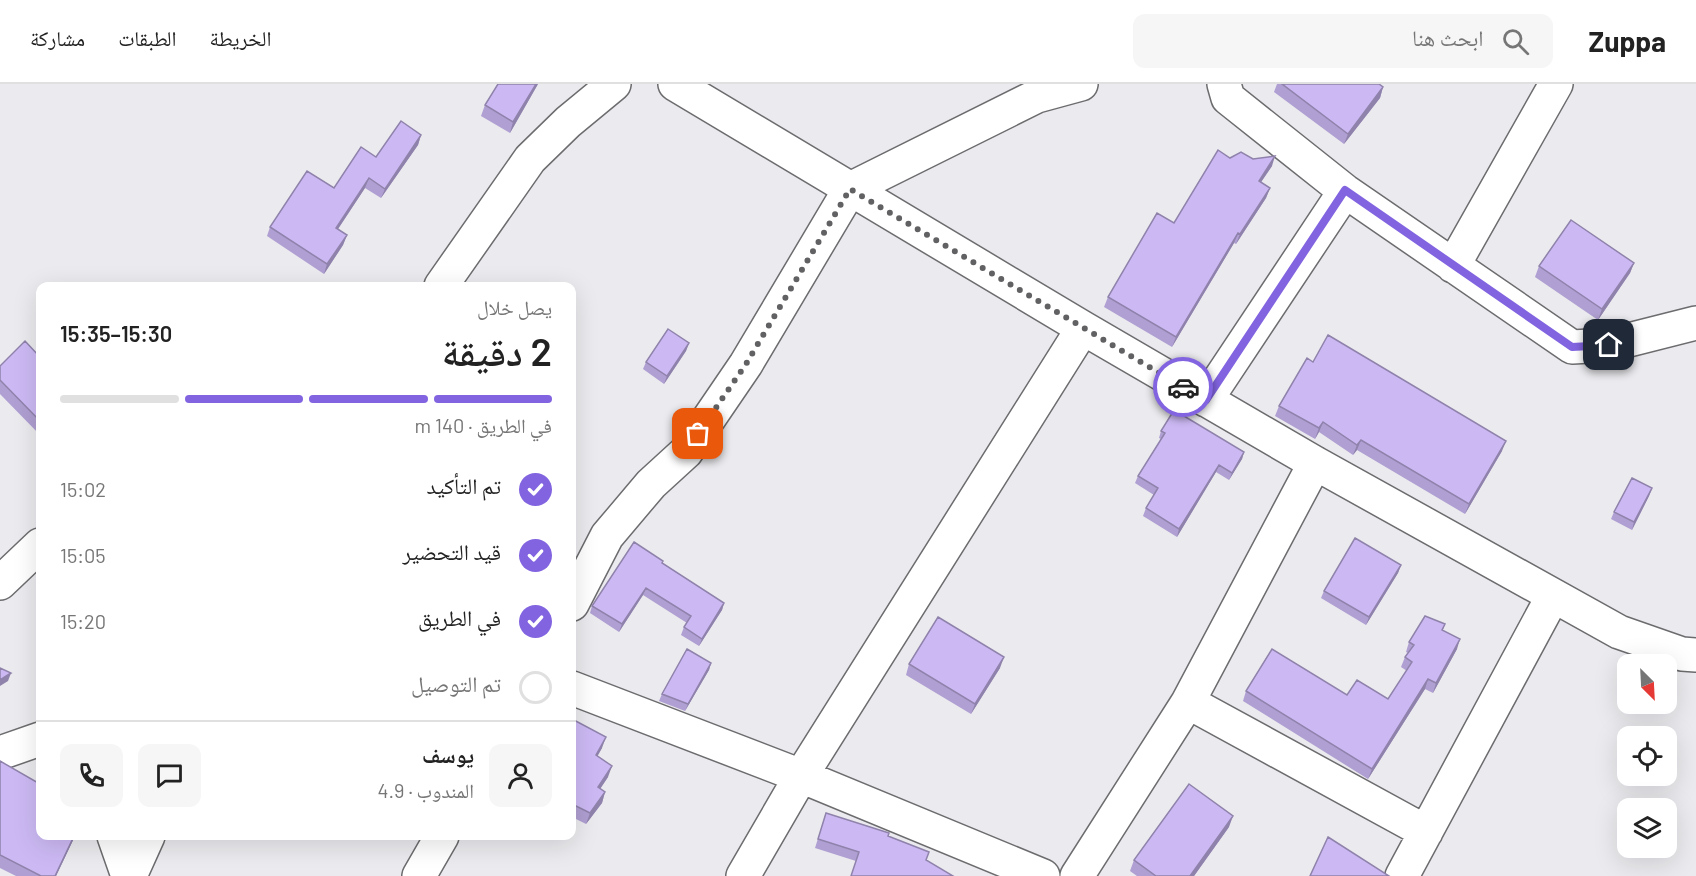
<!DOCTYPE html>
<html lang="ar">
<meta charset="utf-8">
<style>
body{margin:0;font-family:Barlow,"Noto Naskh Arabic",sans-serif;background:#f6f6f6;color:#222;direction:rtl;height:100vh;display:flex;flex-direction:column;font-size:22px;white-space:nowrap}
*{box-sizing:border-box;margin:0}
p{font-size:20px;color:#767676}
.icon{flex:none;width:33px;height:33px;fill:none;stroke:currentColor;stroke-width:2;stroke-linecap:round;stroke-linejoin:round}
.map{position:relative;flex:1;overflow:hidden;direction:ltr}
.details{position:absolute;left:36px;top:198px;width:540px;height:558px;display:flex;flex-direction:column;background:#fff;border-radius:12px;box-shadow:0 6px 24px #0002;direction:rtl}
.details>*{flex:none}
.needle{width:39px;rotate:156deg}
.tools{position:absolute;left:1617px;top:570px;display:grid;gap:12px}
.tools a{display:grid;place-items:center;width:60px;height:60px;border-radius:12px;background:#fff;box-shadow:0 6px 24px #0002;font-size:30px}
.pin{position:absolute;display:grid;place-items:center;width:51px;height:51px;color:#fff;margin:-26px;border-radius:12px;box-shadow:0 3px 9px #0006}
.courier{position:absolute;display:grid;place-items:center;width:60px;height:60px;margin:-30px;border:4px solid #8264e0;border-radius:50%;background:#fff;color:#222;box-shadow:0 2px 8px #0007}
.head em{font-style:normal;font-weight:600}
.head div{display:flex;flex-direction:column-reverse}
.head{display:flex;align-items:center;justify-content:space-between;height:102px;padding:0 24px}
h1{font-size:39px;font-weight:600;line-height:45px}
.bar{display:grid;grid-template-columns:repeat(4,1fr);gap:9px 6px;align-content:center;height:72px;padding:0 24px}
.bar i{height:8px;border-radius:4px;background:#e0e0e0}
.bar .current{background:#8264e0}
.bar p{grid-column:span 4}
.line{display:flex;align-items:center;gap:15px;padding:0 24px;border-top:2px solid #e0e0e0}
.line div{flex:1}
.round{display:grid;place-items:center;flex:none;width:63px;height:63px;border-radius:12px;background:#f6f6f6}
ol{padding:0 24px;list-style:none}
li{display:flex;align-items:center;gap:18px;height:66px}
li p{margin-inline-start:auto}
li .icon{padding:6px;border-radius:50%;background:#8264e0;color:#fff;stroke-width:4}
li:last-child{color:#767676}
li i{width:33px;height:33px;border:3px solid #e0e0e0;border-radius:50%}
header{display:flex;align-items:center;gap:36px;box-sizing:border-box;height:84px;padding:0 30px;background:#fff;border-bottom:2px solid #e0e0e0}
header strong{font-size:28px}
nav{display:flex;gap:33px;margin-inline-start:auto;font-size:21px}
.search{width:420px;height:54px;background:#f6f6f6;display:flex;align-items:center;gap:15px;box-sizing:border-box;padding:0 21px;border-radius:12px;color:#767676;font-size:22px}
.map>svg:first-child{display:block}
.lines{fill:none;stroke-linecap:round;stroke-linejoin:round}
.minor-casing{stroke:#6c6b6e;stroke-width:36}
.minor{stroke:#fff;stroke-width:33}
.wall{fill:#af9fd2}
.shaded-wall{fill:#8f82ab}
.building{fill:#ccb9f4;stroke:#8f82ab;stroke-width:1.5}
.done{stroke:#616062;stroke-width:6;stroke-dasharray:0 10.8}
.route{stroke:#8264e0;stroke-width:8}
</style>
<header>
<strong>Zuppa</strong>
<div class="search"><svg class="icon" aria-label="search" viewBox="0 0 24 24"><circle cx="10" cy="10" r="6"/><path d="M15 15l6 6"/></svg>ابحث هنا</div>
<nav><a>الخريطة</a><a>الطبقات</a><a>مشاركة</a></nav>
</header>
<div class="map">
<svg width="1696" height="792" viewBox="0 0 1696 792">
<rect width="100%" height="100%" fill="#ebeaee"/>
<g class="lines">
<g class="minor-casing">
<path id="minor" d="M 675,0 L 1083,244 L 1315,379 L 1619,548 L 1682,570 L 1696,571
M 1224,0 L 1228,14 L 1345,107 L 1572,263 L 1609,261 L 1696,239
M 1453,182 L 1556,0
M 441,202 L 530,75 L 568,38 L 614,0
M 1206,316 L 1345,107
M 0,499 L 40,461
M 572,520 L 607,452 L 651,400 L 686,368 L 746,280 L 850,105 L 1037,12 L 1081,0
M 572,604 L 801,692 L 1043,792
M 1188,618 L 1426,748
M 0,669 L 40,655
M 114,752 L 128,792
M 130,792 L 148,752
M 419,792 L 442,752
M 743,792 L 801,692 L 1083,244
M 1077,792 L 1188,618 L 1315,379
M 1402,792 L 1553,512"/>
</g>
<use href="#minor" class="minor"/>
</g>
<path class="wall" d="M 538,0 L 510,49 L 481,32 L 485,21 Z
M 1277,0 L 1379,0 L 1383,3 L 1380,14 L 1344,60 L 1274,8 Z
M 421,51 L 418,61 L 381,114 L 365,104 L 338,145 L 347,151 L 343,161 L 324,190 L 267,152 L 270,143 L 334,104 L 376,73 Z
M 1253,75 L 1272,82 L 1261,98 L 1270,104 L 1266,114 L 1236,160 L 1234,159 L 1172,263 L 1104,223 L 1108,213 L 1174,139 Z
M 1634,179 L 1630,189 L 1598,236 L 1535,193 L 1539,182 Z
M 689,259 L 686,267 L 664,300 L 643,285 L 646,278 Z
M 40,273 L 40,351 L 0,310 L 0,282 Z
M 1313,278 L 1502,367 L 1465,430 L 1357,366 L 1353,371 L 1319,348 L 1315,355 L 1275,332 L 1279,322 Z
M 1161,347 L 1244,368 L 1242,375 L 1229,396 L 1216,388 L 1177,453 L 1143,432 L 1146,424 L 1154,411 L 1135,399 L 1138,392 L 1161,355 L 1159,354 Z
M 1652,404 L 1649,412 L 1632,446 L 1611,435 L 1614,428 Z
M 662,479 L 724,519 L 722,526 L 699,562 L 681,551 L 684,543 L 687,539 L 643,511 L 619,548 L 590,529 L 592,522 Z
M 1401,481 L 1398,489 L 1366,541 L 1321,514 L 1324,507 Z
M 1445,540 L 1443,546 L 1457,565 L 1433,609 L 1425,605 L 1368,695 L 1243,617 L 1246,607 L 1347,611 L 1388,615 L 1407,587 L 1401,583 L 1405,573 L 1408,569 L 1406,568 L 1409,558 Z
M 711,579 L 709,586 L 685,627 L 659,617 L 662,610 Z
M 909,580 L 1000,584 L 971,630 L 906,591 Z
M 572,635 L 602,664 L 597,672 L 608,693 L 600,705 L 605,708 L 602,719 L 586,740 L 572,733 Z
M 0,677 L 75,752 L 56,792 L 16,792 L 0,784 Z
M 826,729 L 888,752 L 926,776 L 856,777 L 815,764 Z
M 1229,743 L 1194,792 L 1137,792 L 1130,787 L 1134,776 Z"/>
<path class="shaded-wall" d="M 536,0 L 538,0 L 510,49 L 513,38 Z
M 1383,3 L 1380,14 L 1344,60 L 1348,50 Z
M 421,51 L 418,61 L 381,114 L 385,105 Z
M 1275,72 L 1272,82 L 1255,107 L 1259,97 Z
M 369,94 L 365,104 L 332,154 L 336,144 Z
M 1270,104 L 1266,114 L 1236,160 L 1240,150 Z
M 1238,149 L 1234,159 L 1172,263 L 1176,253 Z
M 347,151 L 343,161 L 324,190 L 327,180 Z
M 1634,179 L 1630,189 L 1598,236 L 1602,225 Z
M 689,259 L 686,267 L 664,300 L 667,292 Z
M 1323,338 L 1319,348 L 1315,355 L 1319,344 Z
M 1361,356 L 1357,366 L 1353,371 L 1357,361 Z
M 1506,357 L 1502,367 L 1465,430 L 1469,420 Z
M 1244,368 L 1242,375 L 1229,396 L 1232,389 Z
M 1219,381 L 1216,388 L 1177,453 L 1179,445 Z
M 1652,404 L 1649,412 L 1632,446 L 1634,438 Z
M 1401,481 L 1398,489 L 1366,541 L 1369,533 Z
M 646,504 L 643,511 L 619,548 L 622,540 Z
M 724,519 L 722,526 L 699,562 L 702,555 Z
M 1460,555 L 1457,565 L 1433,609 L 1436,599 Z
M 1004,573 L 1000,584 L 971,630 L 975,620 Z
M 711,579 L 709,586 L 685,627 L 688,620 Z
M 11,589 L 8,597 L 0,602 L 0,596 Z
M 1428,595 L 1425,605 L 1368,695 L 1372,685 Z
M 606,653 L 602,664 L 592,682 L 596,671 Z
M 612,682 L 608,693 L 594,714 L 598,703 Z
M 605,708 L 602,719 L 586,740 L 590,729 Z
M 1233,732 L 1229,743 L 1194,792 L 1190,792 Z
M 74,752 L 75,752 L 56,792 L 55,792 Z"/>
<path class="building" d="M 498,0 L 536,0 L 513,38 L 485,21 Z
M 1282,0 L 1379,0 L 1383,3 L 1348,50 Z
M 401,37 L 421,51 L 385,105 L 369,94 L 336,144 L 347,151 L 327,180 L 270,143 L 307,87 L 334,104 L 361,63 L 376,73 Z
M 1218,66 L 1230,74 L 1241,68 L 1253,75 L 1275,72 L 1259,97 L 1270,104 L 1240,150 L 1238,149 L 1176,253 L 1108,213 L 1157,129 L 1174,139 Z
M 1571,136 L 1634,179 L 1602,225 L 1539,182 Z
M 668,245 L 689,259 L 667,292 L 646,278 Z
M 1328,251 L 1506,357 L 1469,420 L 1361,356 L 1357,361 L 1323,338 L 1319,344 L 1279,322 L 1307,274 L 1313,278 Z
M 25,257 L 40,273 L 40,337 L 0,296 L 0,282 Z
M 1174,326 L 1244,368 L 1232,389 L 1219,381 L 1179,445 L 1146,424 L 1158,404 L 1138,392 L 1165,349 L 1161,347 Z
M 1632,394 L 1652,404 L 1634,438 L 1614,428 Z
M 1355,454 L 1401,481 L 1369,533 L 1324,507 Z
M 634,458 L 663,477 L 662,479 L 724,519 L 702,555 L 684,543 L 691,532 L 646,504 L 622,540 L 592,522 Z
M 1425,532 L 1445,540 L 1442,546 L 1460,555 L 1436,599 L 1428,595 L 1372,685 L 1246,607 L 1272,565 L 1347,611 L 1357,596 L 1388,615 L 1412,578 L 1405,573 L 1414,561 L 1409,558 Z
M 938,533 L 1004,573 L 975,620 L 909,580 Z
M 687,565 L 711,579 L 688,620 L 662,610 Z
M 0,584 L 11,589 L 0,596 Z
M 572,635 L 606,653 L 596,671 L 612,682 L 598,703 L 605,708 L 590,729 L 572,720 Z
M 0,677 L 40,700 L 40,752 L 74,752 L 55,792 L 41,792 L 0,771 Z
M 1189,700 L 1233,732 L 1190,792 L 1156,792 L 1134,776 Z
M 826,729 L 889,749 L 888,752 L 929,768 L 926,776 L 953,792 L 851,792 L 859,768 L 818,755 Z
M 1328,753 L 1389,792 L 1310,792 Z"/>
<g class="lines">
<path class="done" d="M 698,350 L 746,280 L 850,105 L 1183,303"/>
<path class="route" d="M 1183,303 L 1206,316 L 1345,106 L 1572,263 L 1609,261"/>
</g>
</svg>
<div class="tools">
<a><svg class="needle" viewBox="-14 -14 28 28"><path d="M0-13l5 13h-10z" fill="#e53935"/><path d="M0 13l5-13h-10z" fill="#767676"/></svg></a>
<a><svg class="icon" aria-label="locate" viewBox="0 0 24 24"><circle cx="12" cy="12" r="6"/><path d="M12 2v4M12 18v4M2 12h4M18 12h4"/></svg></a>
<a><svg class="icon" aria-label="layers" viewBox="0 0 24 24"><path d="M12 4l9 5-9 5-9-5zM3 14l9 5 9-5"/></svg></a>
</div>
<div class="pin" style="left:698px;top:350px;background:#ea580c"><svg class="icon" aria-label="bag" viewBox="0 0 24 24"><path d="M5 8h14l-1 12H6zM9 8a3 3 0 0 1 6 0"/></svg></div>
<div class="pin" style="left:1609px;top:261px;background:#1f2937"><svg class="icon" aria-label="home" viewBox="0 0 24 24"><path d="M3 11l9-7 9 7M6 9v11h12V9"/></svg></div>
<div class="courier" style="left:1183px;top:303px"><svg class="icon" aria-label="car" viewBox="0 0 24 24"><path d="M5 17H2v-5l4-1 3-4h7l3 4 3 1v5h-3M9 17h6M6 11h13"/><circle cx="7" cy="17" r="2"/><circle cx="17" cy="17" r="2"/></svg></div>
<section class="details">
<div class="head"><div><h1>2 دقيقة</h1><p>يصل خلال</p></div><em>15:30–15:35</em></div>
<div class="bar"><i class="current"></i><i class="current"></i><i class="current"></i><i></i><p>في الطريق · 140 m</p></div>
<ol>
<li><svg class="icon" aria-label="check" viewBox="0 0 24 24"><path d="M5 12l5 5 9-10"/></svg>تم التأكيد<p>15:02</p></li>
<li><svg class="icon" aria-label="check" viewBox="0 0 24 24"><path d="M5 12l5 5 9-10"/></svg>قيد التحضير<p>15:05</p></li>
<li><svg class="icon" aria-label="check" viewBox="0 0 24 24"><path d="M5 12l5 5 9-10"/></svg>في الطريق<p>15:20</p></li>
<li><i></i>تم التوصيل</li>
</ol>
<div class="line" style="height:108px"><a class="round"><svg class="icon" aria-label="person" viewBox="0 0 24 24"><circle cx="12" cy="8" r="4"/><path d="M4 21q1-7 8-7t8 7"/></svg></a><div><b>يوسف</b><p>المندوب · 4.9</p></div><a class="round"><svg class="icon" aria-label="chat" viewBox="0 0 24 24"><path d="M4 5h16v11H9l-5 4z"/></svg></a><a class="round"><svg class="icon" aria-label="phone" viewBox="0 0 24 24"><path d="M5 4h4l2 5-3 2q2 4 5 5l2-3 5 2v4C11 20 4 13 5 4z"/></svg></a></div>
</section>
</div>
